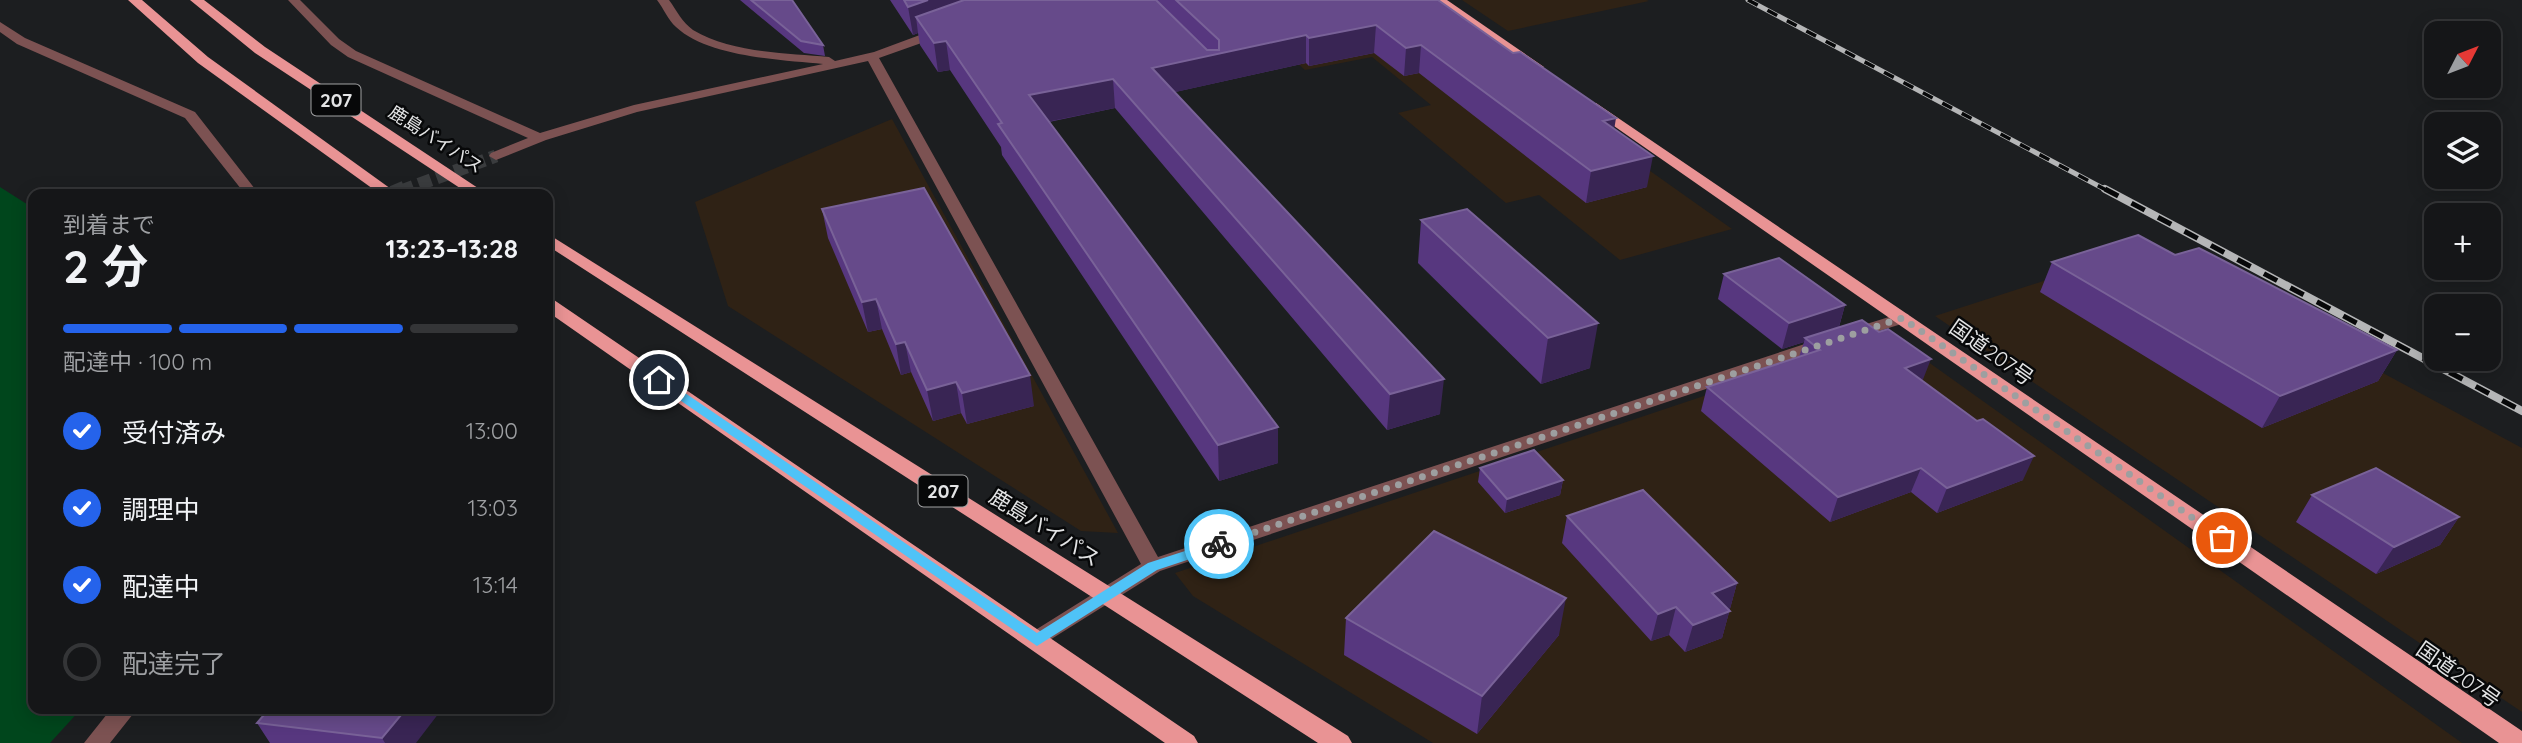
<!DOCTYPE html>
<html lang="ja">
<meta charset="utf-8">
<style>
body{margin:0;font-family:Quicksand,"Noto Sans JP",sans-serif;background:#222325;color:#f1f3f6;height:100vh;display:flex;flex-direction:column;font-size:26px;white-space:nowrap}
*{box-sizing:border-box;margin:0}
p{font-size:23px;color:#9d9fa2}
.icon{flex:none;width:38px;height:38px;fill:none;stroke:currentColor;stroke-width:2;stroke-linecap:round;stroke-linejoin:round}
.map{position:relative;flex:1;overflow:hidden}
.drawer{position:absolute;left:28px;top:189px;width:525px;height:525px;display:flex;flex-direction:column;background:#151618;border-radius:14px;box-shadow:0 4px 18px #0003,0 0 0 2px #343537}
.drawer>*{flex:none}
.needle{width:46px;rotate:48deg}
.controls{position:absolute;left:2424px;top:21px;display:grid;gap:14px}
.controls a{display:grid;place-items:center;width:77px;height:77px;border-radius:14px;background:#151618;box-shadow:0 4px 18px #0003,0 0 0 2px #343537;font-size:35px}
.pin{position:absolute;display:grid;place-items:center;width:60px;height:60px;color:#fff;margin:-30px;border:4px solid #fff;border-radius:50%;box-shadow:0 2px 7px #0007}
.courier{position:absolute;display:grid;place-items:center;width:70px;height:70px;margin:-35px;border:5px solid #4fc3f7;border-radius:50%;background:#fff;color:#222;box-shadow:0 2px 9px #0007}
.headline em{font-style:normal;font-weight:700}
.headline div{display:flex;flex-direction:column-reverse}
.headline{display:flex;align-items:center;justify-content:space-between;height:119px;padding:0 35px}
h1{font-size:46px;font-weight:700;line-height:52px}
.bar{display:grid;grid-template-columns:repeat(4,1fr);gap:10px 7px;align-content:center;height:84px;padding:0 35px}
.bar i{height:9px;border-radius:5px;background:#343537}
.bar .on{background:#2563eb}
.bar p{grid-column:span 4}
ol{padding:0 35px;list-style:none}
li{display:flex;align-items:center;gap:21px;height:77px}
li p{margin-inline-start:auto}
li .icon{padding:7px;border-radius:50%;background:#2563eb;color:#fff;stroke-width:4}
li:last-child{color:#9d9fa2}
li i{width:38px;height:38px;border:4px solid #343537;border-radius:50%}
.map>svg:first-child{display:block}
.commercial{fill:#2f2215}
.green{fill:#00461c}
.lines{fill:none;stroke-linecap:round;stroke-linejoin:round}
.minor-tunnel-far1{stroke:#3a3c3e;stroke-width:13;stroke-dasharray:13 6;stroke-linecap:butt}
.minor-tunnel{stroke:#3a3c3e;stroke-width:17;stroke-dasharray:17 8;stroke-linecap:butt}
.minor{fill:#7c5252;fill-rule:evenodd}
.trunk{fill:#e99394;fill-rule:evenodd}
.rail-far1-casing{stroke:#b5b6b7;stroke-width:5}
.rail-casing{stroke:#b5b6b7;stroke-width:8}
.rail-far1{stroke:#070809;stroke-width:3.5;stroke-dasharray:11;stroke-linecap:butt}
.rail{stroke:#070809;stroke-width:5;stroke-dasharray:15;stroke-linecap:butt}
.wall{fill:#57377f}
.shaded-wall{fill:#392554}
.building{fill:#664a8a;stroke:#796298;stroke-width:2}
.route{fill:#4fc3f7}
.done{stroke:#9d9fa0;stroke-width:7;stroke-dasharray:0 12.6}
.labels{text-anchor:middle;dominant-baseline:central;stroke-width:5;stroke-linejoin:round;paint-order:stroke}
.far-street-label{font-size:18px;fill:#e3e4e5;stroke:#070809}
.shield{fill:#070809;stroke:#a1a2a3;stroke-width:2}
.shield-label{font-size:19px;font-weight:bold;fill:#e3e4e5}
.street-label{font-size:21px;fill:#e3e4e5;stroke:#070809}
</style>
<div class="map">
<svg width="2522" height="743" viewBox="0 0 2522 743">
<rect width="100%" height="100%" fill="#1c1e20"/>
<path class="commercial" d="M 1409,0 L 1732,229 L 1620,260 L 1539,195 L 1506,203 L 1398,113 L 1431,105 L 1372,57 L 1305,70 L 1251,22 Z
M 1462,0 L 1646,0 L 1649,1 L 1508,31 Z
M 892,119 L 1118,533 L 1081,531 L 728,306 L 695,202 Z
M 2149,247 L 2522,448 L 2522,712 L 1935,316 Z
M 1889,334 L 2462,743 L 1433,743 L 1193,596 L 1175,573 Z"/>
<path class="green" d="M 0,187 L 33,208 L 33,709 L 81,709 L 50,743 L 0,743 Z"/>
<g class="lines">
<path class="minor-tunnel-far1" d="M 401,191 L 496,156"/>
<path class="minor-tunnel" d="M 393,194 L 405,189"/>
<path class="minor" d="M 288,0 L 300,0 L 339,39 L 356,51 L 540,133 L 634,105 L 823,64 C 781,60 708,57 676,27 C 668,20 664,9 657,0 L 669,0 C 677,11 682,22 693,30 C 731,53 786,53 829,57 L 835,61 L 874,52 L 936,29 L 944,29 L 944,35 L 879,58 L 1158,557 L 1817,340 L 1823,339 L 1832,344 L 1829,348 L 1160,571 L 1037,648 L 1029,646 L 1026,640 L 1029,634 L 1141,564 L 868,61 L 637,112 L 546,140 L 496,160 L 489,156 L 491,153 L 528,138 L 348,57 L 331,45 Z
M 0,22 L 25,38 L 195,112 L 259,194 L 245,194 L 185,118 L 17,44 L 0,32 Z
M 1902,313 L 1908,314 L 1910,318 L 1908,322 L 1853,339 L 1845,334 L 1847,330 Z
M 111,709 L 137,709 L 110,743 L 84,743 Z"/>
<path class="trunk" d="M 128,0 L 142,0 L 208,57 L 398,194 L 380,194 L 198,63 Z
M 190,0 L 204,0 L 265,47 L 487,194 L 469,194 L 255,53 Z
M 1433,0 L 1447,0 L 1544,67 L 1537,71 L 1532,70 Z
M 1596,103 L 2522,731 L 2522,743 L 2499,743 L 1591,110 L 1589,107 Z
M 548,234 L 1348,736 L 1352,743 L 1318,743 L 548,246 Z
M 548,299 L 554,300 L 1194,736 L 1198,743 L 1165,743 L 548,312 Z"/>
<g class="rail-far1-casing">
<path id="rail-far1" d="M 1748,0 L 2108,191"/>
</g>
<g class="rail-casing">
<path id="rail" d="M 2105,189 L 2522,411"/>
</g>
<use href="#rail-far1" class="rail-far1"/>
<use href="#rail" class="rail"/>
</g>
<path class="wall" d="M 740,0 L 792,0 L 823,45 L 825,56 L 804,53 Z
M 890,0 L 1438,0 L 1614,129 L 1647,187 L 1586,203 L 1419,73 L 1404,76 L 1374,53 L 1309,66 L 1306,63 L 1175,92 L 1440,414 L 1387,430 L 1115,108 L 1049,122 L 1278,427 L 1278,463 L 1219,481 L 1002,155 L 1001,147 L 950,70 L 938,72 L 920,45 L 918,33 L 913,35 Z
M 822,209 L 1034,406 L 967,424 L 961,413 L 933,421 L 911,372 L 901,375 L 882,329 L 868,332 L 828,238 Z
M 1421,220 L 1590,368 L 1541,384 L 1418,263 Z
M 2052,262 L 2397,350 L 2378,381 L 2262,428 L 2040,292 Z
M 1724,274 L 1845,305 L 1839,327 L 1923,381 L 2023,480 L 1937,513 L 1911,492 L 1830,522 L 1701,411 L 1707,387 L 1799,357 L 1804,342 L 1782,349 L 1718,299 Z
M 1480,468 L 1563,480 L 1560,495 L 1505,513 L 1478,482 Z
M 2312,495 L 2459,517 L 2440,545 L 2376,574 L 2296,522 Z
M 1567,516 L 1737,583 L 1722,638 L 1685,652 L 1669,635 L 1651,641 L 1562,543 Z
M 1346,618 L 1559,635 L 1477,734 L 1344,655 Z
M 269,709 L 416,743 L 270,743 L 257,723 Z"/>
<path class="shaded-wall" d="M 928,0 L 1009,0 L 916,17 L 918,33 L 913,35 L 908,7 Z
M 1376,25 L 1374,53 L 1309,66 L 1309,38 Z
M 1306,35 L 1306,63 L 1153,97 L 1152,68 Z
M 946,41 L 950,70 L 938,72 L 934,43 Z
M 1421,45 L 1419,73 L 1404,76 L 1406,48 Z
M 1113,79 L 1115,108 L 1032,125 L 1029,95 Z
M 1616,118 L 1611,149 L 1603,121 Z
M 1653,156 L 1647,187 L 1586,203 L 1591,171 Z
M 876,299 L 882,329 L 868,332 L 862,302 Z
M 1845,305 L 1838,330 L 1805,338 L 1804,342 L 1782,349 L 1789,323 Z
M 1598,323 L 1590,368 L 1541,384 L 1548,338 Z
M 905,342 L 911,372 L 901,375 L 896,344 Z
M 2397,350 L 2378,381 L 2262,428 L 2280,396 Z
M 1931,359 L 1922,382 L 1905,368 Z
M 1030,375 L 1034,406 L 967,424 L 962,393 Z
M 1444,379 L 1440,414 L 1387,430 L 1390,394 Z
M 956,382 L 961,413 L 933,421 L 927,390 Z
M 1278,427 L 1278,463 L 1219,481 L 1218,445 Z
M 2034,456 L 2023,480 L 1937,513 L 1947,488 Z
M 1921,468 L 1911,492 L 1830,522 L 1838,497 Z
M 1563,480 L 1560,495 L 1505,513 L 1507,499 Z
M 2459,517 L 2440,545 L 2376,574 L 2394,547 Z
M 1737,583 L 1722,638 L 1685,652 L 1693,625 L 1712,593 Z
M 1566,598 L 1559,635 L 1477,734 L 1482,696 Z
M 1676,607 L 1669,635 L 1651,641 L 1658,614 Z
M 406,709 L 442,709 L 416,743 L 385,743 L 382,738 Z"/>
<path class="building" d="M 751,0 L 792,0 L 823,45 L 801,41 Z
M 904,0 L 928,0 L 908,7 Z
M 964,0 L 1156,0 L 1207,50 L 1219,50 L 1219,40 L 1176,0 L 1438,0 L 1513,53 L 1520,52 L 1616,118 L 1603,121 L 1653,156 L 1591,171 L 1421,45 L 1406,48 L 1376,25 L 1309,38 L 1306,35 L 1152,68 L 1444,379 L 1390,394 L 1113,79 L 1029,95 L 1278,427 L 1218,445 L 998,124 L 1002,123 L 946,41 L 934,43 L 916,17 Z
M 924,188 L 1030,375 L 962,393 L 956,382 L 927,390 L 905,342 L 896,344 L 876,299 L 862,302 L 822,209 Z
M 1467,209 L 1598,323 L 1548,338 L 1421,220 Z
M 2138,235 L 2175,255 L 2199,248 L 2397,350 L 2280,396 L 2052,262 Z
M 1779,258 L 1845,305 L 1789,323 L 1724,274 Z
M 1862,320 L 1879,332 L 1888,329 L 1931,359 L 1905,368 L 1977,421 L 1983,419 L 2034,456 L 1947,488 L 1921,468 L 1838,497 L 1707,387 L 1820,350 L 1805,338 Z
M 1534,450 L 1563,480 L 1507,499 L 1480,468 Z
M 2376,468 L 2459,517 L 2394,547 L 2312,495 Z
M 1643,490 L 1737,583 L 1712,593 L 1730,611 L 1693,625 L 1676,607 L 1658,614 L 1567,516 Z
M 1434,531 L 1566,598 L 1482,696 L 1346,618 Z
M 269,709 L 406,709 L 382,738 L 257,723 Z"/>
<path class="route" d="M 655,378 L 663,378 L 1037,633 L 1148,563 L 1219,540 L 1225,544 L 1223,548 L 1157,570 L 1037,646 L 655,383 Z"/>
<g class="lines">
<path class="done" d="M 1219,544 L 1902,318 L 2222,538"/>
</g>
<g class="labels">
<g class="far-street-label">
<text transform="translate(436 139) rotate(33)">鹿島バイパス</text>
</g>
<g class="shield">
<rect x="311.5" y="84.5" width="49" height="31" rx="5"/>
<rect x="918.5" y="475.5" width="49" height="31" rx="5"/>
</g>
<g class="shield-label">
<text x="336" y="100">207</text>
<text x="943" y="491">207</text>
</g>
<g class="street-label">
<text transform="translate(1992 352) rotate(35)">国道207号</text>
<text transform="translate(1045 527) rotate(32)">鹿島バイパス</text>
<text transform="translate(2459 674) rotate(35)">国道207号</text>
</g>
</g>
</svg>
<div class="controls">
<a><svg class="needle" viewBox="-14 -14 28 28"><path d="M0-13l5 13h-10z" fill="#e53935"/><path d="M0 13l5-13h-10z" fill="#9d9fa2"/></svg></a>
<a><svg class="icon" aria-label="layers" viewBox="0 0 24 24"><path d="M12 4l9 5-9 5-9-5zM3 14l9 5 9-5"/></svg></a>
<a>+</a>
<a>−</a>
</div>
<div class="pin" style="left:2222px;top:538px;background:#ea580c"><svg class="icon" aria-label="bag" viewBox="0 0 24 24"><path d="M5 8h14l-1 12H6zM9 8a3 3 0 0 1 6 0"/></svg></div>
<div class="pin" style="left:659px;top:380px;background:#1f2937"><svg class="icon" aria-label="home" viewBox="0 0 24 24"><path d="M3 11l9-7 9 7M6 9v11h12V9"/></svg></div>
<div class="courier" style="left:1219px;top:544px"><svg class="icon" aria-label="bike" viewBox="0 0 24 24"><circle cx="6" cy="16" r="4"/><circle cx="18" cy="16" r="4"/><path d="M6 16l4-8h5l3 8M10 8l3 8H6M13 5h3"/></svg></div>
<section class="drawer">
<div class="headline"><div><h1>2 分</h1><p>到着まで</p></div><em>13:23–13:28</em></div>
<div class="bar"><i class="on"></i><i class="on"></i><i class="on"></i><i></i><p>配達中 · 100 m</p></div>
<ol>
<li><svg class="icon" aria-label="check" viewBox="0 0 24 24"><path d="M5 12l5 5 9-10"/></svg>受付済み<p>13:00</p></li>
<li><svg class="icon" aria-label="check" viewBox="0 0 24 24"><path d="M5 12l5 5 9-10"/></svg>調理中<p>13:03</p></li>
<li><svg class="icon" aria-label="check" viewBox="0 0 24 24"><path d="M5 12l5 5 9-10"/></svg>配達中<p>13:14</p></li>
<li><i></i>配達完了</li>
</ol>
</section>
</div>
